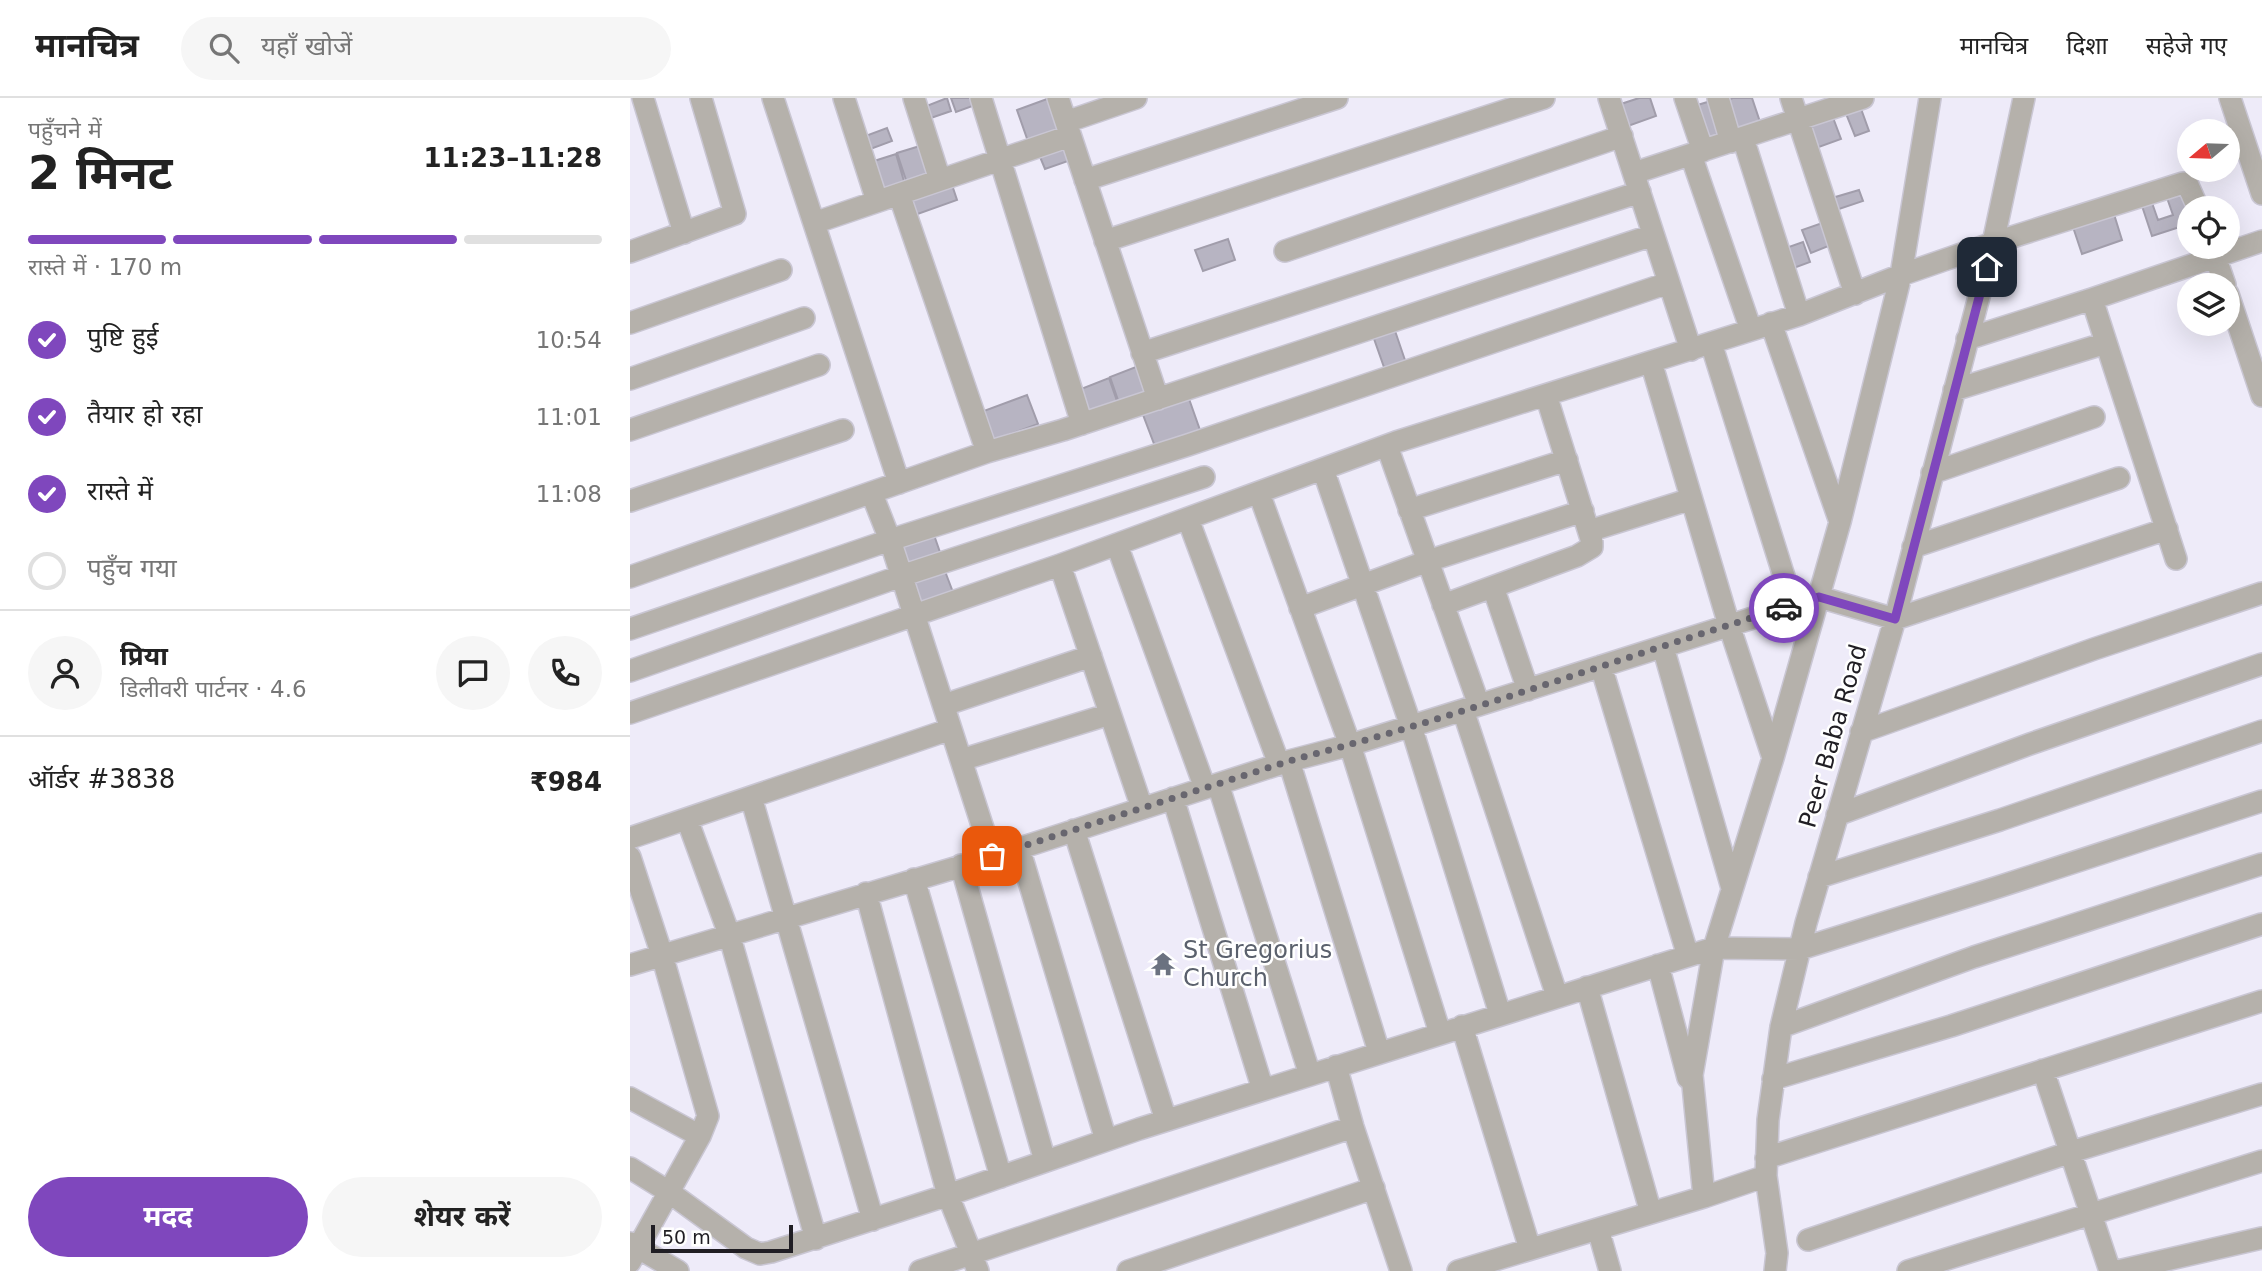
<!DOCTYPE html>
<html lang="hi">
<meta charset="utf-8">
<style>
body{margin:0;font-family:"DejaVu Sans","Noto Sans Devanagari",sans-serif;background:#f6f6f6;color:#222;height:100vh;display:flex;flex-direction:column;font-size:26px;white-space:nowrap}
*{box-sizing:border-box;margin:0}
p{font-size:23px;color:#767676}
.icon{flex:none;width:38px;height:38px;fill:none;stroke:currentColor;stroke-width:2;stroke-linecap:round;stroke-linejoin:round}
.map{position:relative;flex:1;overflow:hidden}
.sheet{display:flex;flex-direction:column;background:#fff;width:630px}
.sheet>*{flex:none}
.needle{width:46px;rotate:251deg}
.controls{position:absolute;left:1547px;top:21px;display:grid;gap:14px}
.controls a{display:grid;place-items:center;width:63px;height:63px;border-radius:50%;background:#fff;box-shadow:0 7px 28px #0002;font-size:35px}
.scale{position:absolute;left:21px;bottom:18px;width:142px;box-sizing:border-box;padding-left:7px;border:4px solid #201e24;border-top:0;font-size:19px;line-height:24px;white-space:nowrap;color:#201e24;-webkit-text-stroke:5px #fff;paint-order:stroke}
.pin{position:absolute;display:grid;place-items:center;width:60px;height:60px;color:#fff;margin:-30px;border-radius:14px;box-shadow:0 4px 10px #0006}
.courier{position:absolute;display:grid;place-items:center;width:70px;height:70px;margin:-35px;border:5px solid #7f47bd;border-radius:50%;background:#fff;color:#222;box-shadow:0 2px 9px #0007}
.headline em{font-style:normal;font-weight:700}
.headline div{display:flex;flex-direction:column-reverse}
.headline{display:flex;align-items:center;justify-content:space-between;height:119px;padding:0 28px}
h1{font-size:46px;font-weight:700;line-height:52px}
.bar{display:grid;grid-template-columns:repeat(4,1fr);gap:10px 7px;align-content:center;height:84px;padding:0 28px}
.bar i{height:9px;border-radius:5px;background:#e0e0e0}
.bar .selected{background:#7f47bd}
.bar p{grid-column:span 4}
.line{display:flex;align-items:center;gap:18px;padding:0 28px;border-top:2px solid #e0e0e0}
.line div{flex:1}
.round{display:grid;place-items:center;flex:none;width:74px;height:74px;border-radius:37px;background:#f6f6f6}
ol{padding:0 28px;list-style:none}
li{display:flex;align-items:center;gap:21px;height:77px}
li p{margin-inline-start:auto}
li .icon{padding:7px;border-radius:50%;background:#7f47bd;color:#fff;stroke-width:4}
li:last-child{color:#767676}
li i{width:38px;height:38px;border:4px solid #e0e0e0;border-radius:50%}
.primary-button{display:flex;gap:14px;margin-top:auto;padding:14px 28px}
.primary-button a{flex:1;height:80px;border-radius:42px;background:#7f47bd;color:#fff;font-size:28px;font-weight:700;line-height:80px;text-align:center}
.primary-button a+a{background:#f6f6f6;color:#222}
header{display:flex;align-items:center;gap:42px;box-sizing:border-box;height:98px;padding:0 35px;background:#fff;border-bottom:2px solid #e0e0e0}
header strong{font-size:33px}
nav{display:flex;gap:38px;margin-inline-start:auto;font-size:24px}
.search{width:490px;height:63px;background:#f6f6f6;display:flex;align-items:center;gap:18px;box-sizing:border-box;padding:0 24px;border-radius:38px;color:#767676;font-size:26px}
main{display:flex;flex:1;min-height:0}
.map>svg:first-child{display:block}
.building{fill:#b7b4c2;stroke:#a19dab;stroke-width:2}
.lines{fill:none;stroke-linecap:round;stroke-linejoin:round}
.minor-casing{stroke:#c9c6d3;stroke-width:24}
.minor{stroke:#b5b1ab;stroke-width:21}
.done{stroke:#68666f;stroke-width:7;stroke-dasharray:0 12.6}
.route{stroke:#7f47bd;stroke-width:9}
.labels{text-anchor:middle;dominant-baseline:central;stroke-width:5;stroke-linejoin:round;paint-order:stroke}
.street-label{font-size:24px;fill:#201e24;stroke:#fff}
.worship-label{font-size:24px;fill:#5b616d;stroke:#fff;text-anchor:start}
</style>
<header>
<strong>मानचित्र</strong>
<div class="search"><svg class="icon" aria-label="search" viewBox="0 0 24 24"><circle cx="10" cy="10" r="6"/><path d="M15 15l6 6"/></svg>यहाँ खोजें</div>
<nav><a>मानचित्र</a><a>दिशा</a><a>सहेजे गए</a></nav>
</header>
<main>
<section class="sheet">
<div class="headline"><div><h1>2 मिनट</h1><p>पहुँचने में</p></div><em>11:23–11:28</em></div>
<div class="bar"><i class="selected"></i><i class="selected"></i><i class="selected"></i><i></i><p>रास्ते में · 170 m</p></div>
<ol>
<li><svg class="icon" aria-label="check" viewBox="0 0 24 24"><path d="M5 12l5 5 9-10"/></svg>पुष्टि हुई<p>10:54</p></li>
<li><svg class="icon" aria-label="check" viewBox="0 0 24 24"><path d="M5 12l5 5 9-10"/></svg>तैयार हो रहा<p>11:01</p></li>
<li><svg class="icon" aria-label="check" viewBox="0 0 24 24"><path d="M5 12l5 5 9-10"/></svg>रास्ते में<p>11:08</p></li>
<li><i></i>पहुँच गया</li>
</ol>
<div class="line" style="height:126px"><a class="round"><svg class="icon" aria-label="person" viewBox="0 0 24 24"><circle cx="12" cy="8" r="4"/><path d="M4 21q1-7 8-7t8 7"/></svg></a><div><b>प्रिया</b><p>डिलीवरी पार्टनर · 4.6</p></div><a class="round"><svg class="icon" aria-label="chat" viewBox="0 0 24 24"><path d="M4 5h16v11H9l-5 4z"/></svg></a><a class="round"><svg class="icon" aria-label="phone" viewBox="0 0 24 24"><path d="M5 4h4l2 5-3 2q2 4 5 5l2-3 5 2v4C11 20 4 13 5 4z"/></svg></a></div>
<div class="line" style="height:91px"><div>ऑर्डर #3838</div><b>₹984</b></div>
<div class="primary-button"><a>मदद</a><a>शेयर करें</a></div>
</section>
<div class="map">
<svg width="1632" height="1173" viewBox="0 0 1632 1173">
<rect width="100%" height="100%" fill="#eeebf9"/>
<path class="building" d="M 317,0 L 321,13 L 298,21 L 294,9 Z
M 321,0 L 346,0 L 348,6 L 326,14 Z
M 1009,0 L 1020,0 L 1026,18 L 998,28 L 991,6 Z
M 1103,0 L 1122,0 L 1131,27 L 1108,35 L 1097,2 Z
M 417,1 L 431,38 L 400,49 L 387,12 Z
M 1084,2 L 1095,39 L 1074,47 L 1061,9 Z
M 1230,8 L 1239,33 L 1225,38 L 1215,13 Z
M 1202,17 L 1211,41 L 1186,50 L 1177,26 Z
M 257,30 L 262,43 L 235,53 L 230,40 Z
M 435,44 L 441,62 L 415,71 L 408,54 Z
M 293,47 L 303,80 L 278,88 L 267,55 Z
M 266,56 L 276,90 L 251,97 L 241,64 Z
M 320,81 L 327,102 L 282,118 L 275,97 Z
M 1229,92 L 1233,103 L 1206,112 L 1202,100 Z
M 1554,92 L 1559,110 L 1559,126 L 1522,138 L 1511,105 L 1521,102 L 1528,122 L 1543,117 L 1536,97 Z
M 1483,113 L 1492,142 L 1452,156 L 1442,126 Z
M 1198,123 L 1206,145 L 1181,155 L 1172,132 Z
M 598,141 L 605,162 L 573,173 L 565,152 Z
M 1173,144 L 1180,164 L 1161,171 L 1153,151 Z
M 763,227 L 776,265 L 755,272 L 742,235 Z
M 511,267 L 521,293 L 489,305 L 480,279 Z
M 479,280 L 487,303 L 459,313 L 451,291 Z
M 397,297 L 408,326 L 361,343 L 351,314 Z
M 558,298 L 571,335 L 526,351 L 512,314 Z
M 304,437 L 313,463 L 280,475 L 271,448 Z
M 313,468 L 324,497 L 289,510 L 278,481 Z"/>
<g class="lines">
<g class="minor-casing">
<path id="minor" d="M 13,0 L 54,135
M 143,0 L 269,385
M 214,0 L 247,103
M 284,0 L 310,82
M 351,0 L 452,326
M 428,0 L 528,301
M 979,0 L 1061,252
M 1055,0 L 1073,53
M 1088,0 L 1101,44
M 1161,0 L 1225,196
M 1600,0 L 1632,96
M 436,24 L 506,0
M 1113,40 L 1169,217
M 1061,57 L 1121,232
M 1004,75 L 1233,0
M 455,82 L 707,0
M 269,96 L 357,354
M 184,125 L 440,38
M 475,143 L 914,0
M 1582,149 L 1595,187
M 655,153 L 992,38
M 0,154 L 105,116 L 71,0
M 1598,196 L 1632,298
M 1462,201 L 1546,461
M 0,225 L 151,172
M 1141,225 L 1210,424
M 1337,241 L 1462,201 L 1632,143
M 1081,245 L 1163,507
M 512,255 L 1010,94
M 1021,264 L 1099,527 L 1143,660
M 0,281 L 174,220
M 1324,292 L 1476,245
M 0,332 L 189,267
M 757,348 L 849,607
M 693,371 L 781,628 L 870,916
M 1302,375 L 1464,319
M 629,395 L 720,647 L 810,935
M 242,396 L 260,442 L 362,758
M 0,403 L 213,332
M 779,412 L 937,362
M 558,421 L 649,666
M 959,433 L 1061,401
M 487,447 L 575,690
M 1283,449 L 1489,380
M 430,467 L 512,710
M 0,479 L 357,354 L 433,332 L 1023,137
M 863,489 L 898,592
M 813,507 L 947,458 L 962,449 L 962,444 L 916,297
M 670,510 L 798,463 L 953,413
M 0,531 L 260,442 L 558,347 L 1038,185
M 1033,549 L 1102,790
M 971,568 L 1058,858
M 0,573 L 271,478 L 574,379
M 314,607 L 461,558
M 833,612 L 927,898
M 0,615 L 430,467 L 766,344 L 1169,217 L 1271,177 L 1363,145 L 1553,85 L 1557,85 L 1568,110
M 1231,634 L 1464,551 L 1632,495
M 331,662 L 480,616
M 659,663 L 749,954
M 588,686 L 680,977
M 121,699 L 243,1122
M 543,700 L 633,992
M 1207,717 L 1400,646 L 1632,566
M 57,721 L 99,836 L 186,1141
M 444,732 L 536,1022
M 0,740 L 321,631
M 389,750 L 476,1042
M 0,759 L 32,857 L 78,1018 L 70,1038 L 0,1164
M 331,767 L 415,1063
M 1189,779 L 1370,722 L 1632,633
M 284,781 L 371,1079
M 236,795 L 318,1097 L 348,1173
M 0,867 L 378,754 L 659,663 L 720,647 L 849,607 L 1189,499 L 1265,521 L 1537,431
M 1028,867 L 1058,980
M 957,889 L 1021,1115
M 832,928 L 900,1151
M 1151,929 L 1344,859 L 1632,766
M 706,968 L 723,1029 L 771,1173
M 1413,972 L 1480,1173
M 1143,981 L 1321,928 L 1632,826
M 0,1000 L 70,1038
M 1136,1060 L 1632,903
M 0,1070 L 39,1094 L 116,1150 L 130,1156 L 141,1154 L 318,1097 L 509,1031 L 1058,858 L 1084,850 L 1170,851 L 1368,789 L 1632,703
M 1074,1099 L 1062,977 L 1084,850 L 1143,660 L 1210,424 L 1271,177 L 1300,0
M 968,1131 L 980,1173
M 1178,1142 L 1441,1054 L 1632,996
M 0,1145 L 48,1173
M 290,1173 L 723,1029
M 498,1173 L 744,1090
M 828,1173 L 1074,1099 L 1136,1078
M 1145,1173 L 1147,1155 L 1136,1078 L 1138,1022 L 1151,929 L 1176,825 L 1265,521 L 1363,145 L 1394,0
M 1278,1173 L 1632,1063
M 1488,1173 L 1632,1140"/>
</g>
<use href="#minor" class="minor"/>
</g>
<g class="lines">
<path class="done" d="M 362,758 L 669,660 C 833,618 992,559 1154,510"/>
<path class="route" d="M 1154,510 L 1189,499 L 1265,521 L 1357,169"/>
</g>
<defs>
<g id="temple-bare" transform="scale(1.89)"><path d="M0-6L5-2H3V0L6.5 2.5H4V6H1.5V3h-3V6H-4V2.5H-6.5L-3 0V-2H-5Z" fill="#6b7280" stroke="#fff" stroke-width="2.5" paint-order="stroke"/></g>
</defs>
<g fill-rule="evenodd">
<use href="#temple-bare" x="533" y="866"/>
</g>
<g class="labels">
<g class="street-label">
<text transform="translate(1203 638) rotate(-74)">Peer Baba Road</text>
</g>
<g class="worship-label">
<text x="553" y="852">St Gregorius<tspan x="553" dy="28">Church</tspan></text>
</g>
</g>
</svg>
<div class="controls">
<a><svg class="needle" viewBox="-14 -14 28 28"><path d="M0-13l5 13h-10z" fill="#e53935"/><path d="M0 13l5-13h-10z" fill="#767676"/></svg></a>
<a><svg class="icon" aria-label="locate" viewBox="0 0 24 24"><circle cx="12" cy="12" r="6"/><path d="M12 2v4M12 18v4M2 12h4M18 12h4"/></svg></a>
<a><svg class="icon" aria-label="layers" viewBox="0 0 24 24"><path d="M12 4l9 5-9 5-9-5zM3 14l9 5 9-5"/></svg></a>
</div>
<div class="scale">50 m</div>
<div class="pin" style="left:362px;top:758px;background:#ea580c"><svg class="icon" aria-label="bag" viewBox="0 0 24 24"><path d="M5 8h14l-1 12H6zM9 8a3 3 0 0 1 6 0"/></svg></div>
<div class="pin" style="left:1357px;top:169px;background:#1f2937"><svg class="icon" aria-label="home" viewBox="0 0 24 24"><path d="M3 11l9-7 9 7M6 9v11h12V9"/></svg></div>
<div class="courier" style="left:1154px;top:510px"><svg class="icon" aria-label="car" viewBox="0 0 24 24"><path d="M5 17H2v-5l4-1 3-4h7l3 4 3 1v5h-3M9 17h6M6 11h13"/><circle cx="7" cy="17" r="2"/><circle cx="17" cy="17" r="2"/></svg></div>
</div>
</main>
